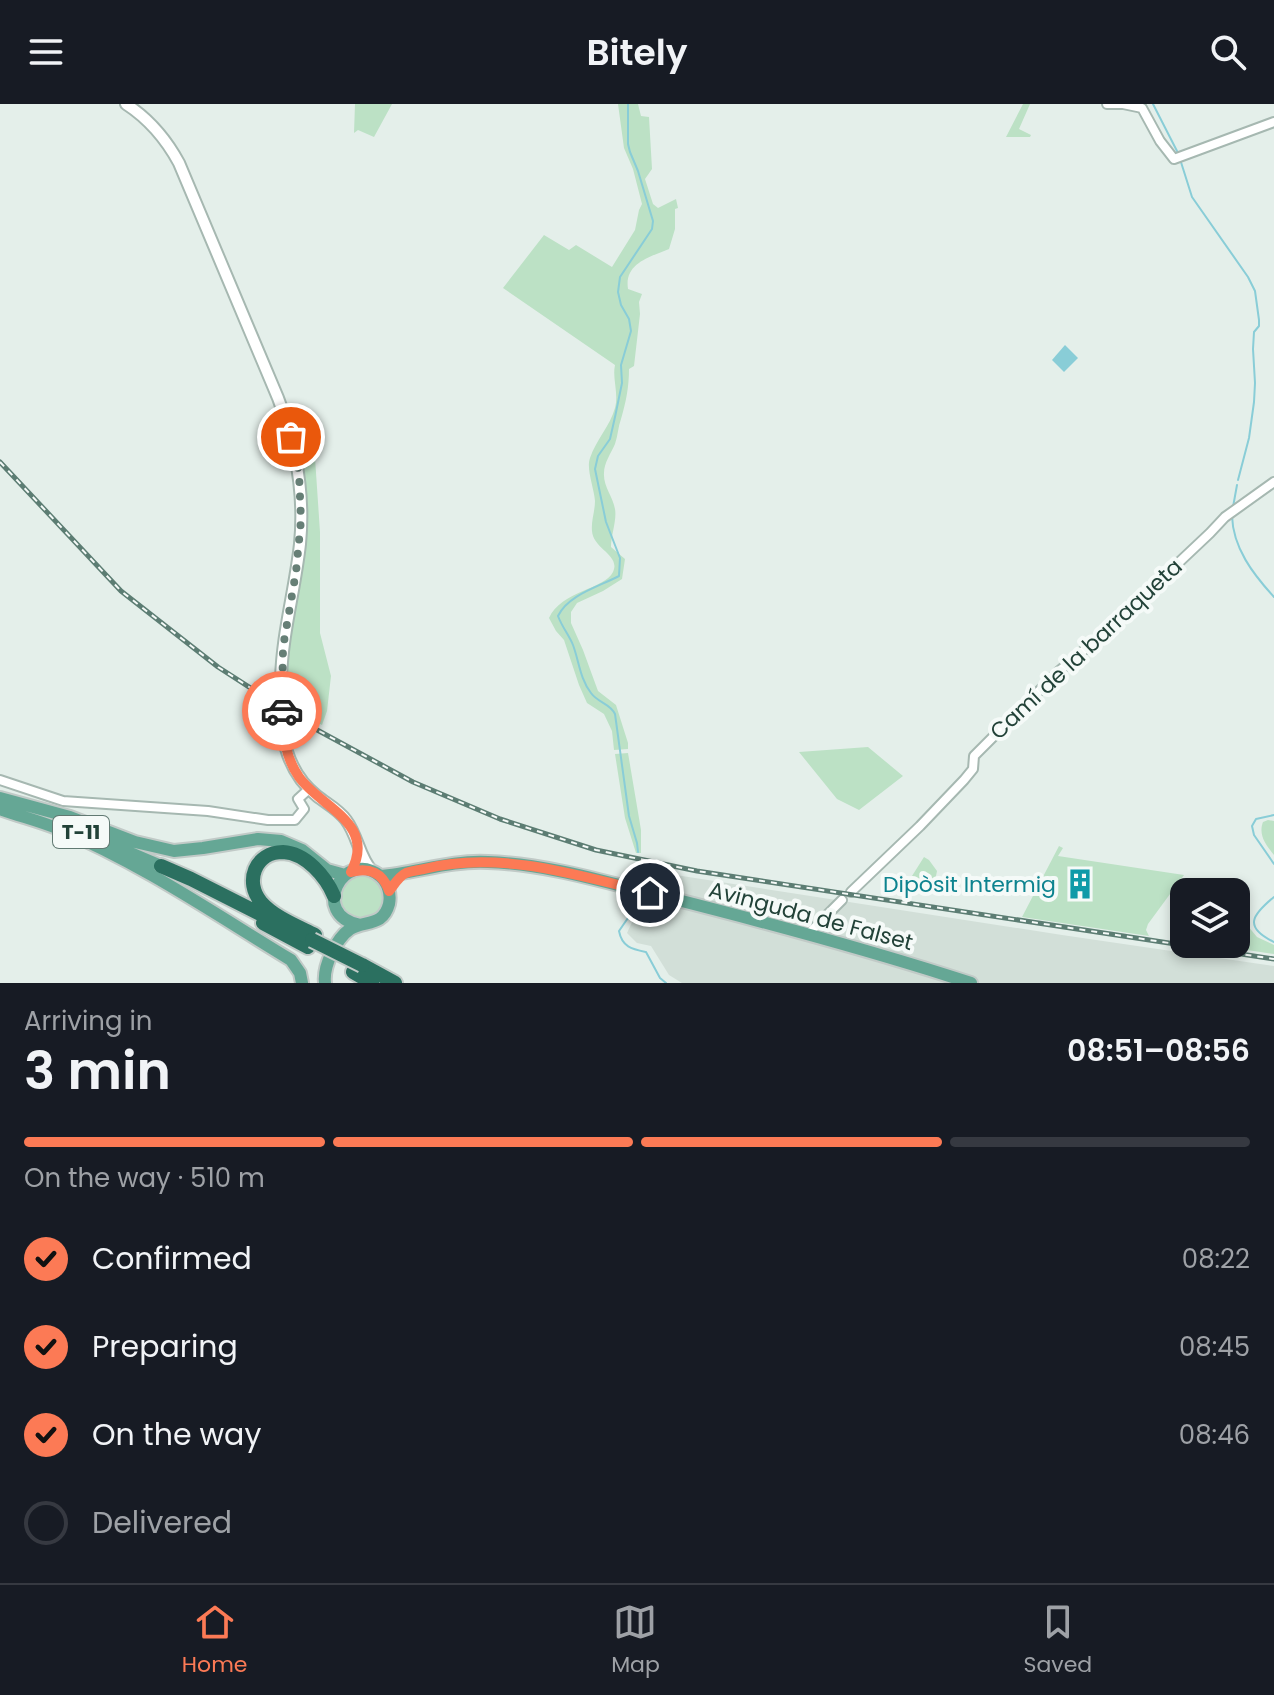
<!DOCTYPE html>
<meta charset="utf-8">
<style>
body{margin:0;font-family:Poppins,sans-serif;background:#20242c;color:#f1f3f6;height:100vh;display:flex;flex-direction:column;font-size:30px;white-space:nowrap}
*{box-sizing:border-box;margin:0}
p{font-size:26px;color:#9ea1a6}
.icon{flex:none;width:44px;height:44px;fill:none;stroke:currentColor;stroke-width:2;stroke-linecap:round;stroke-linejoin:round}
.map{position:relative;height:879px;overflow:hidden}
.drawer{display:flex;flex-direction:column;background:#171b24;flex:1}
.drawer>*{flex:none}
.controls{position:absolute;left:1170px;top:774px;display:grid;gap:16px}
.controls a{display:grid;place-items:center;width:80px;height:80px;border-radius:16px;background:#171b24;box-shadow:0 4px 12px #0003;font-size:40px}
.pin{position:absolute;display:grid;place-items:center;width:68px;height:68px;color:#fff;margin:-34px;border:4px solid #fff;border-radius:50%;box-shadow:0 2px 8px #0007}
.courier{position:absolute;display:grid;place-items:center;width:80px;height:80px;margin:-40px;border:6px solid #fc7a55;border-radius:50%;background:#fff;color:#222;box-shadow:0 2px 10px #0007}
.overview em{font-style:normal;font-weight:600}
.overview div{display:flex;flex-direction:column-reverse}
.overview{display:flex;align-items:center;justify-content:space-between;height:136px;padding:0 24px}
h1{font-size:52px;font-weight:600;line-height:60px}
.bar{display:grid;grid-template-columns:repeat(4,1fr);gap:12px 8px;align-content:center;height:96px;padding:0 24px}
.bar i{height:10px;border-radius:6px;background:#363941}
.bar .current{background:#fc7a55}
.bar p{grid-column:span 4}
ol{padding:0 24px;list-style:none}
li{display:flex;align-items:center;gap:24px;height:88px}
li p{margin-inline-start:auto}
li .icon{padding:8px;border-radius:50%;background:#fc7a55;color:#111;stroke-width:4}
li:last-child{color:#9ea1a6}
li i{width:44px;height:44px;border:4px solid #363941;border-radius:50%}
header{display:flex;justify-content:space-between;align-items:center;height:104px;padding:0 24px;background:#171b24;font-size:36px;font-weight:600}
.tab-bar{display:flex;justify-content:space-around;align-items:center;height:112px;border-top:2px solid #363941;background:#171b24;font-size:22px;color:#9ea1a6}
.tab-bar a{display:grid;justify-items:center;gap:4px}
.tab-bar .current{color:#fc7a55}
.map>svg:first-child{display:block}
.built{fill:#d2dfd8}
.green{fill:#bce1c5}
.water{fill:#89cdd7}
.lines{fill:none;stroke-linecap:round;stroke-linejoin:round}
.stream{stroke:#89cdd7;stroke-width:2}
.minor-casing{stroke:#a6b8b1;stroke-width:12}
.tertiary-casing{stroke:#a6b8b1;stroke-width:14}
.primary-casing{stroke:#c1cac7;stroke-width:16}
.motorway-casing{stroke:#c1cac7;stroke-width:18}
.minor{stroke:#fff;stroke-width:8}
.tertiary{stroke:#fff;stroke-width:10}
.primary{stroke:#65a795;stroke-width:12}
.motorway{stroke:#2b7060;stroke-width:14}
.rail-casing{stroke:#5c7d73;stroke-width:5}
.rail{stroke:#f5faf8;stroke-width:2;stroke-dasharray:6;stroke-linecap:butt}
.tertiary-bridge-casing{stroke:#a6b8b1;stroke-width:14;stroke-linecap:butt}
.motorway-bridge-casing{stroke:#c1cac7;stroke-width:18;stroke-linecap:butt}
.tertiary-bridge{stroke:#fff;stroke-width:10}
.motorway-bridge{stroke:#2b7060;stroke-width:14}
.done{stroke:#667f76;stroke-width:8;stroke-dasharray:0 14.4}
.route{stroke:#fc7a55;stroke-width:10}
.labels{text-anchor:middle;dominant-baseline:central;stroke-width:8;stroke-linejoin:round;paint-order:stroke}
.shield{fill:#f5faf8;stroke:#617972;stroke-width:2}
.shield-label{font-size:20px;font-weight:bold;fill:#224238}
.street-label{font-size:22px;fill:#224238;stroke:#f5faf8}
.culture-label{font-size:22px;fill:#0d838f;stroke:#f5faf8;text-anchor:end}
</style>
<header><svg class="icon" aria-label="menu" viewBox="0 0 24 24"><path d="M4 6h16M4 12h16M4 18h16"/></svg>Bitely<svg class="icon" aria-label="search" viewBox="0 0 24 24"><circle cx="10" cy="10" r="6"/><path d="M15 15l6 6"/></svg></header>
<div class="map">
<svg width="1274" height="879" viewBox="0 0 1274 879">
<rect width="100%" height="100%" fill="#e4efea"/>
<path class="built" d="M 650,767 L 1062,831 L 1274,862 L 1274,879 L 682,879 L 669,871 L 651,842 L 637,839 L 627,829 L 634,814 L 649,800 Z"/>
<path class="green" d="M 355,0 L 392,0 L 374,33 L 358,26 L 354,29 Z
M 618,0 L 638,0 L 641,12 L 649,13 L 652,65 L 645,75 L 653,100 L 658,104 L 676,95 L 678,104 L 675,105 L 675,125 L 669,145 C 650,153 624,159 628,185 L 642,190 L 639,198 L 640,210 L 634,262 L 629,265 C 629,283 626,298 621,315 C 618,323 618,331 615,340 C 611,349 604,359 604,369 C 603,382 613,393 615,405 C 617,416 611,431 611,443 L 625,455 L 622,475 L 603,487 L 577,499 L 571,508 L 571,519 L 583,546 L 598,587 L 616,601 L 628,639 L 628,645 L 614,646 L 612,627 L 604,610 L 587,599 L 579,581 L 564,536 L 556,527 L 549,514 C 561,487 605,485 613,468 C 621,451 593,445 592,427 C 591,417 595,407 595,397 C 594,384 586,365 590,354 C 596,336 610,322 615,304 C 619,289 612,275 615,261 L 503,184 L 544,131 L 569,146 L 576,141 L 612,163 L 635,126 L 639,106 L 642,100 L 633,65 L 624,44 Z
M 1023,0 L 1030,0 L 1019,25 L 1031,31 L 1030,33 L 1006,33 Z
M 299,334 L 305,334 L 314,339 L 320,428 L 320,529 L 331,572 L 327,607 L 322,621 L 287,602 L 286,576 L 288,542 L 305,430 L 306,402 Z
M 868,643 L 903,672 L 859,706 L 837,695 L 799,648 Z
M 628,649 L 641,726 L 641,749 L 636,749 L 625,714 L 615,650 Z
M 1268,716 L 1274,717 L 1274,751 C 1266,741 1258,731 1263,718 Z
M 1059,742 L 1063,744 L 1058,752 L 1184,771 L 1148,820 L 1146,826 L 1149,832 L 1022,813 Z
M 924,753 L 929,756 L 937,767 L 933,787 L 905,783 Z
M341 793a21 21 0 1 1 42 0a21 21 0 1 1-42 0Z
M 1247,821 L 1257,833 L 1274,841 L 1274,850 L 1220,842 L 1220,840 L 1236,840 L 1236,830 Z"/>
<path class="water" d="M 1065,241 L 1078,254 L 1064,268 L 1052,256 Z"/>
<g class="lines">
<path class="stream" d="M 628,0 L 628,40 L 630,48 L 638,67 L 653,117 L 652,125 L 620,173 L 618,188 L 621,201 L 629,215 L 631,227 L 621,261 L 622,279 L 615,313 L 610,335 L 598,352 L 595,365 L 606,418 L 620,454 L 619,472 C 598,483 568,491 558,512 C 562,523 569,531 573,541 C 579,557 580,575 591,589 C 598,599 610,599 615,610 L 629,712 L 637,739 L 638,748
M 1153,0 L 1178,49
M 1180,55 L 1192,93 L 1248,173 L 1255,187 L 1259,216 L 1259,222 L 1254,228 L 1253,245 L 1255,279 L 1254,298 L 1249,334 L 1238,376
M 1233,403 L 1237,381
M 1232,412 C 1233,444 1253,470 1274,493
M 1274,711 L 1256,715 L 1252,722 L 1254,731 L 1274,760
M 639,759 L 643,781
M 1274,793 C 1252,811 1243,823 1274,838
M 641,795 L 619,827 C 622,843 632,845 646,848 L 660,874 L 666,879"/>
<g class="minor-casing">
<path id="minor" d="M 1107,0 L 1123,0 L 1142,4 L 1160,37 L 1174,55 L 1274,18
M 0,676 L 63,697 L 208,707 L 268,716 L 295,716 L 304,705 L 298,695 L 309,685
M 851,788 L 920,722 L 964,676 L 973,665 L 974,652 L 1059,567 L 1102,531 L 1210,429 L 1225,413 L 1274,378
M 808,830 L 842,796"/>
</g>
<g class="tertiary-casing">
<path id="tertiary" d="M 126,0 C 149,15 166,35 179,59 L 278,294 C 296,341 305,389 300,440 C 295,486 282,530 281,576
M 283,631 C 287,655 298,677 317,692 C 327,700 338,705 346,716 C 358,732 359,753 372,767"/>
</g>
<g class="primary-casing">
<path id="primary" d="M 0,694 L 70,713 L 135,738 L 174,747 L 203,744 L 258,735 L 281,737 L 302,746 L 327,766 L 345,771
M 0,705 C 19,712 40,717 59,725 C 141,759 215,810 291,856 L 300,869 L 302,879
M 93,733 L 161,762
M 380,772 C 416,769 450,756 488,758 C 548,760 608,779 666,793 C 769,819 870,846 971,879
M 325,879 C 323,862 336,835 350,825 C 365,816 383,823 389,800 C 391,790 388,779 380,772 C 344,743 308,811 360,821"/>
</g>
<g class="motorway-casing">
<path id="motorway" d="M 161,762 L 191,775 L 276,818
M 263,819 L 308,843
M 315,831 C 297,822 274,813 261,798 C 244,778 255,748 283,748 C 306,749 326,773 334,792
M 362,861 L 395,879
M 353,868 L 372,879"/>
</g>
<use href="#minor" class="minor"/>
<use href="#tertiary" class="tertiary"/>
<use href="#primary" class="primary"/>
<use href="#motorway" class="motorway"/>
<g class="rail-casing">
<path id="rail" d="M 0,358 L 121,487 L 218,563 L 308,621 L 413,678 L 500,715 L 596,746 L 697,767 L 1274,855"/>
</g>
<use href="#rail" class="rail"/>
<g class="tertiary-bridge-casing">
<path id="tertiary-bridge" d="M 281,576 L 283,631"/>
</g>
<g class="motorway-bridge-casing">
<path id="motorway-bridge" d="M 312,836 L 362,861"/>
</g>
<use href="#tertiary-bridge" class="tertiary-bridge"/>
<use href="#motorway-bridge" class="motorway-bridge"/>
</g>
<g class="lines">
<path class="done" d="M 282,607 L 283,543 L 296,468 L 301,416 L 299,369 L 291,333"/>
<path class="route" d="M 282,607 C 283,631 285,653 299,673 C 321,704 377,719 351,768 C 369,763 383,769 389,787 C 394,781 399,772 406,769 C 411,767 418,766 424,765 C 498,746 578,771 650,789"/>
</g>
<defs>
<g id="building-bare" transform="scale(2.4)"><path d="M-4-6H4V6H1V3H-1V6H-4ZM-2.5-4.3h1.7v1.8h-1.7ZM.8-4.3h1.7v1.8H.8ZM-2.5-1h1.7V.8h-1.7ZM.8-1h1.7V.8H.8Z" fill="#0f9aa8" stroke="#f5faf8" stroke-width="2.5" paint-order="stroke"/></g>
</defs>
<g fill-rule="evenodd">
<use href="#building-bare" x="1080" y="780"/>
</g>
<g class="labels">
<rect class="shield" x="53" y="712" width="56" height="32" rx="6"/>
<g class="shield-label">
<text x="81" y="728">T-11</text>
</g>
<g class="street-label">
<text transform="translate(1086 545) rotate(-43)">Camí de la barraqueta</text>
<text transform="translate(811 812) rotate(15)">Avinguda de Falset</text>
</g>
<g class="culture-label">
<text x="1056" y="780">Dipòsit Intermig</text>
</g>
</g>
</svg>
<div class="controls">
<a><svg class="icon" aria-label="layers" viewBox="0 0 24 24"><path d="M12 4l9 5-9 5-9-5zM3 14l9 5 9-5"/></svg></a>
</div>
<div class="pin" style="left:291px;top:333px;background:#ea580c"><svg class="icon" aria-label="bag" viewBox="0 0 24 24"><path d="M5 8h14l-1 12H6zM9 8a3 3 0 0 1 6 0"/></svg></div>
<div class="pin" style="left:650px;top:789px;background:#1f2937"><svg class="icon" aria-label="home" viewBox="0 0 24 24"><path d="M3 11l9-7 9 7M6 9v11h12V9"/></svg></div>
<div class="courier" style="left:282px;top:607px"><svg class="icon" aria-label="car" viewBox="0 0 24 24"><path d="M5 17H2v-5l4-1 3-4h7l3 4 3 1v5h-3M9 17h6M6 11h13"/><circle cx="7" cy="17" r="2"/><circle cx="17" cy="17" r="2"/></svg></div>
</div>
<section class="drawer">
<div class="overview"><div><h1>3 min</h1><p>Arriving in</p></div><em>08:51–08:56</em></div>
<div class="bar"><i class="current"></i><i class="current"></i><i class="current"></i><i></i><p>On the way · 510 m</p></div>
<ol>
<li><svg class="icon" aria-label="check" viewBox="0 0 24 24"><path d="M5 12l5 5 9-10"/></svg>Confirmed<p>08:22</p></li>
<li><svg class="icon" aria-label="check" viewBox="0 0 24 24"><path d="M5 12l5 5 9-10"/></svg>Preparing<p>08:45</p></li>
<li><svg class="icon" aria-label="check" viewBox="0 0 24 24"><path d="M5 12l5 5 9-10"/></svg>On the way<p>08:46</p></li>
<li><i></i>Delivered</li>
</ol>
</section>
<nav class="tab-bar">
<a class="current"><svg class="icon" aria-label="home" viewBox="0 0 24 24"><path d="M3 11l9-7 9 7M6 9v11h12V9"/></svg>Home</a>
<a><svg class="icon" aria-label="map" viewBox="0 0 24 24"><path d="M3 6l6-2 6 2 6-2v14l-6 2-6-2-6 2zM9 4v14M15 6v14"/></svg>Map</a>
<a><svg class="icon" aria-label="saved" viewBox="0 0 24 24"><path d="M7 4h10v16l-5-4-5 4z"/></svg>Saved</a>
</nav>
